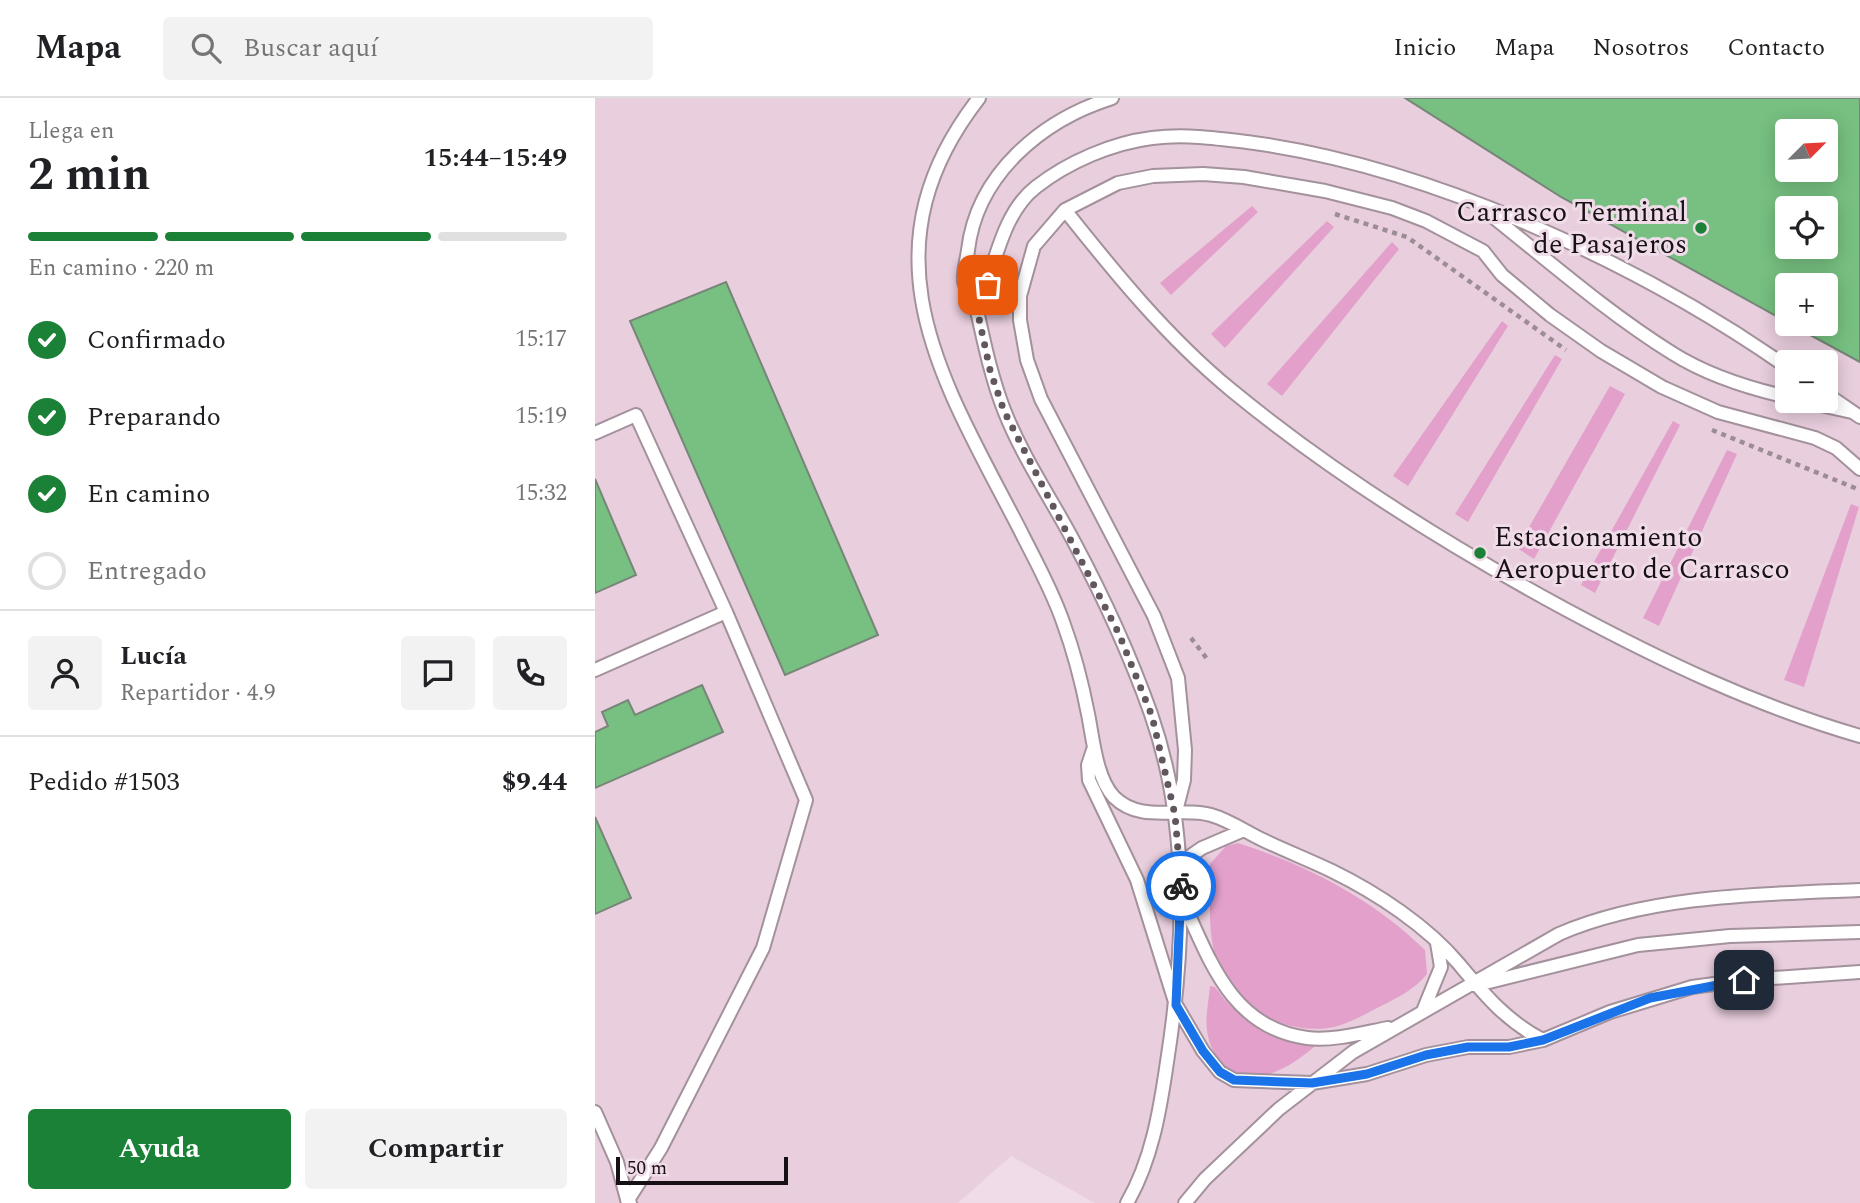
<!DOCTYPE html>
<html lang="es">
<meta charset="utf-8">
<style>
body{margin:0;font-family:Spectral,serif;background:#f2f2f2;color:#202124;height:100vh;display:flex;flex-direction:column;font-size:26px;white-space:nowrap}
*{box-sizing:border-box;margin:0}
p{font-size:23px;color:#757577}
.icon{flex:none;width:38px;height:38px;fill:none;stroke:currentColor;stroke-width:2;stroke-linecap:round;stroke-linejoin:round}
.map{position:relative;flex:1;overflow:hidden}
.panel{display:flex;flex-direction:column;background:#fff;width:595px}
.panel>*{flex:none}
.needle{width:46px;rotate:66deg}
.fabs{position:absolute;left:1180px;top:21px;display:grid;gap:14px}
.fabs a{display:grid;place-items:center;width:63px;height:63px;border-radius:7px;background:#fff;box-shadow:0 4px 18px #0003;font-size:35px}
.scale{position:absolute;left:21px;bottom:18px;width:172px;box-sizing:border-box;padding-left:7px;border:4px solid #171015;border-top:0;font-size:19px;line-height:24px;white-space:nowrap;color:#171015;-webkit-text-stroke:5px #f0dce8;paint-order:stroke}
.pin{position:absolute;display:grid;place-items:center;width:60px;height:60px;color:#fff;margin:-30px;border-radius:14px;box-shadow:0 4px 10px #0006}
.courier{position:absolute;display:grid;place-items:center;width:70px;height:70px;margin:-35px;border:5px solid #1a73e8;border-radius:50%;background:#fff;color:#222;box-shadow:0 2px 9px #0007}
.head em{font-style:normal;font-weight:700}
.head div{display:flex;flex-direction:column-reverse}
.head{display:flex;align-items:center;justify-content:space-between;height:119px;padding:0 28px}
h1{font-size:46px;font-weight:700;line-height:52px}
.bar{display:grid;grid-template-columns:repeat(4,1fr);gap:10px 7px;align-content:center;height:84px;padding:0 28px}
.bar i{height:9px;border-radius:5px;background:#e0e0e0}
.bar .current{background:#1b8136}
.bar p{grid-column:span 4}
.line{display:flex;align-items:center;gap:18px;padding:0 28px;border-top:2px solid #e0e0e0}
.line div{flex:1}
.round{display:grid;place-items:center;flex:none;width:74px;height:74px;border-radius:7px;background:#f2f2f2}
ol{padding:0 28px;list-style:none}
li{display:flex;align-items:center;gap:21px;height:77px}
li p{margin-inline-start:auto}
li .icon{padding:7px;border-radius:50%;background:#1b8136;color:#fff;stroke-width:4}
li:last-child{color:#757577}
li i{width:38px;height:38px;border:4px solid #e0e0e0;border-radius:50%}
.action{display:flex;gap:14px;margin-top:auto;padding:14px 28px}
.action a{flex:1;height:80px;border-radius:7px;background:#1b8136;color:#fff;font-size:28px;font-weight:700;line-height:80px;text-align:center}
.action a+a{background:#f2f2f2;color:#202124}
header{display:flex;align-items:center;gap:42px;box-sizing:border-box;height:98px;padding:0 35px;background:#fff;border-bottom:2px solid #e0e0e0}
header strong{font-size:33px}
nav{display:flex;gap:38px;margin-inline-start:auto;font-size:24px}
.search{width:490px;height:63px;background:#f2f2f2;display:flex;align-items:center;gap:18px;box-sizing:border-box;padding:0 24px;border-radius:7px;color:#757577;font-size:26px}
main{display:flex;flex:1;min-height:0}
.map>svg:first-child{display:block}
.built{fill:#e9cede;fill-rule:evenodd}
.green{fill:#e2a0cb}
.building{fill:#77c081;stroke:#778678;stroke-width:2;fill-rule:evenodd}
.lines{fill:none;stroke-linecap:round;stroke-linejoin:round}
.lane-casing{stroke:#a3919c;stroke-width:16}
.path{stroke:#9b8c96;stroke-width:4.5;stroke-dasharray:5 5;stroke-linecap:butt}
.lane{stroke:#fff;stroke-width:12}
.done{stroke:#63575f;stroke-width:7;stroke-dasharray:0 12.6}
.route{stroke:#1a73e8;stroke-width:9}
.poi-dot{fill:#1b8136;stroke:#f0dce8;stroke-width:2.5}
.labels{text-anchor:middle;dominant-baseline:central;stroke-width:6;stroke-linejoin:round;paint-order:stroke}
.poi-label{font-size:28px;fill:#171015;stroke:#f0dce8;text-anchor:end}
</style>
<header>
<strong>Mapa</strong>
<div class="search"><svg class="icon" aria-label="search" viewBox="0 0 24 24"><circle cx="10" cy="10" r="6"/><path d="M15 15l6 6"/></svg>Buscar aquí</div>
<nav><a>Inicio</a><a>Mapa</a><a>Nosotros</a><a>Contacto</a></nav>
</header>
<main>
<section class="panel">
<div class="head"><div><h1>2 min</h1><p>Llega en</p></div><em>15:44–15:49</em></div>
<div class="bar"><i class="current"></i><i class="current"></i><i class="current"></i><i></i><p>En camino · 220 m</p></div>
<ol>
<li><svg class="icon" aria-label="check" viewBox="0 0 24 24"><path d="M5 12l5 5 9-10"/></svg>Confirmado<p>15:17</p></li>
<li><svg class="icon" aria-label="check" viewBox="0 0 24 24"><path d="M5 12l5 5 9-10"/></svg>Preparando<p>15:19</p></li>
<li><svg class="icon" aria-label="check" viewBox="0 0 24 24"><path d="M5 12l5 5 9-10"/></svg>En camino<p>15:32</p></li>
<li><i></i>Entregado</li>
</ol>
<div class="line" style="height:126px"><a class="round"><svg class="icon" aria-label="person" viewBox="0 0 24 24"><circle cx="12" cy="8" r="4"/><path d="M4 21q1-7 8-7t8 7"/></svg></a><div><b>Lucía</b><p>Repartidor · 4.9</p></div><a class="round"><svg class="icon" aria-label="chat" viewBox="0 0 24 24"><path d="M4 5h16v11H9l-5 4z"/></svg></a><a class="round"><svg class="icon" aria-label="phone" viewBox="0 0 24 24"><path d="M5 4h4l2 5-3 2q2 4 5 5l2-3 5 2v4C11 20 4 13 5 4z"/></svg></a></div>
<div class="line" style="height:91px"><div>Pedido #1503</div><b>$9.44</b></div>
<div class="action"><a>Ayuda</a><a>Compartir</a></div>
</section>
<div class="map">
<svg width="1265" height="1105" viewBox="0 0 1265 1105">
<rect width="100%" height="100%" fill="#f0dce8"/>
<path class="built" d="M 0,0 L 1265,0 L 1265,1105 L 500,1105 L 416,1058 L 363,1105 L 0,1105 ZM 1192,33 L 1230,33 L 1230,72 L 1192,72 ZM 1192,110 L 1230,110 L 1230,149 L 1192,149 ZM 1192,187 L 1230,187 L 1230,226 L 1192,226 ZM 1192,264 L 1230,264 L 1230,303 L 1192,303 Z"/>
<path class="green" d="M 657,108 L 663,114 L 576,197 L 565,185 Z
M 732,123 L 739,129 L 630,250 L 616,236 Z
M 797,144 L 804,151 L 687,298 L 672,286 Z
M 907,223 L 913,228 L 813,388 L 798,378 Z
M 960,257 L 967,261 L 873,424 L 860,416 Z
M 1015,288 L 1030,296 L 939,461 L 922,450 Z
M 1078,323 L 1085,327 L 1000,495 L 986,487 Z
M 1132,352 L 1142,356 L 1064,528 L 1048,520 Z
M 1256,406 L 1264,409 L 1209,589 L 1189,582 Z
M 643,745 C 712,767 778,801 830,852 L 832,876 C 819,892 802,900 784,909 C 768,917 752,927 734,930 C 689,936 642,910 624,868 C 611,838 616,799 615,766 L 631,748 Z
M 615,888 L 620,889 C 645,924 676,941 718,944 L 719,949 C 695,969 656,995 628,966 C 619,957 613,944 612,932 C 610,918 614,902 615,888 Z"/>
<path class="building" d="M 810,0 L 1265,0 L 1265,264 L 1195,226 L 1230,226 L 1230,187 L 1192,187 L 1192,224 L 966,99 ZM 1192,33 L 1230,33 L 1230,72 L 1192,72 ZM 1192,110 L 1230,110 L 1230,149 L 1192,149 Z
M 131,184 L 283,537 L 190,577 L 35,223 Z
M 0,381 L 41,477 L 0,495 Z
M 107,587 L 128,634 L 0,690 L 0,634 L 13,628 L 7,614 L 33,602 L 40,617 Z
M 0,719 L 36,800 L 0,816 Z"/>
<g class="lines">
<g class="lane-casing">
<path id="lane" d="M 384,0 C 263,156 348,283 425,432 C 440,462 457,492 468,524 C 479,554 487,585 493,616 C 498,640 501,680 519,699 C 546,726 585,708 616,717 C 634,722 651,734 668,742 C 691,753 714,762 737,773 C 782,795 832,828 864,866 C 890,897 911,923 948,942
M 517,0 C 447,22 382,76 373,152 C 372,161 368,174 369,183 C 371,194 380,205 383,217 C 390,249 397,281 409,312 C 427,358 455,399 478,442 C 508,498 535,557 556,616 C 595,728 590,849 572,964 C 565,1012 557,1062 532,1105
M 470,112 C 520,175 572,239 635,291 C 738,376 852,447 970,511 C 1065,562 1161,608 1265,638
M 897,118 C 956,165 1013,215 1077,255 C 1110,276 1153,290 1192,299
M 382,211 C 400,172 405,117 441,89 C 473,64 517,45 557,40 C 590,36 620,40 652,44 C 834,68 1041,164 1192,269
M 1230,295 L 1265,319
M 1207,303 L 1257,314
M 0,335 L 41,317 L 131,514 L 211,702 L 168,850 L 66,1050 L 33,1102 L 35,1105
M 0,572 L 131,514
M 498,652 L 493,667 L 494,682 L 542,782 L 581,907 L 608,953 L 625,974 L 639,982 L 717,985 L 772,976 L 831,957 L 873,949 L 914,949 L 948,942 L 1015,914 L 1097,889 L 1149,882 L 1265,874
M 580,717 L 589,682 L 590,652 L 583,580 L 559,518 L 446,301 L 432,262 L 425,222 L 425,198 L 439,148 L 470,112 L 523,85 L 558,78 L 608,76 L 649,79 L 730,93 L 797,110 L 831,123 L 888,153 L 907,177 L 955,217 L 1006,253 L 1067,289 L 1123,314 L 1220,340 L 1241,350 L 1265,371
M 584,766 L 607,750 L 649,732
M 588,804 C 615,863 637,930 712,940 C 739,943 767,935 793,930
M 890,885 L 1043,847 L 1135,838 L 1265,834
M 828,913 L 846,869 L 842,845
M 0,1014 L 22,1064 L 33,1105
M 590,1105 L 610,1081 L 684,1011 L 758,954 L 964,836 C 1054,797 1168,796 1265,792"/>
</g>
<path class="path" d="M 740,116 L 812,139 L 971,252
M 1117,332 L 1265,392
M 596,540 L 613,562"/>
<use href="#lane" class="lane"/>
</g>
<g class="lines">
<path class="done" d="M 393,187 L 382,211 L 395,272 L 409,313 L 524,536 L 557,618 L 580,717 L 586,788"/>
<path class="route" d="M 586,788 L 581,907 L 608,953 L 625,974 L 639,982 L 717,985 L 772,976 L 831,957 L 873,949 L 914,949 L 948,942 L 1055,900 L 1149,882"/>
</g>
<g class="poi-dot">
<circle cx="1106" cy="130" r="7"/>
<circle cx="885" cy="455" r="7"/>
</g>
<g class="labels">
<g class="poi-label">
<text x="1092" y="114">Carrasco Terminal<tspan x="1092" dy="32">de Pasajeros</tspan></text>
<text x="899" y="439" text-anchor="start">Estacionamiento<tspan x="899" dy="32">Aeropuerto de Carrasco</tspan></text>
</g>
</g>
</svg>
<div class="fabs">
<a><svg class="needle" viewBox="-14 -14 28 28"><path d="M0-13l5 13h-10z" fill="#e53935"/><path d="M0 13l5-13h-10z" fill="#757577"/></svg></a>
<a><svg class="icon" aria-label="locate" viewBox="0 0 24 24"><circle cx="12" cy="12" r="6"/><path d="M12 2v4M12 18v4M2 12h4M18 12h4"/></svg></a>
<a>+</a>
<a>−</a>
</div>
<div class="scale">50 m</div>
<div class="pin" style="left:393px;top:187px;background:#ea580c"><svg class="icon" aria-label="bag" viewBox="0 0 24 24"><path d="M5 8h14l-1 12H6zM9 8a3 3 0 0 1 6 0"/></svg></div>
<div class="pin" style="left:1149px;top:882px;background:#1f2937"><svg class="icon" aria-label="home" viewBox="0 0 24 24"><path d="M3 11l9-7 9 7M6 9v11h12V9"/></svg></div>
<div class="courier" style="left:586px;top:788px"><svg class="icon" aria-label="bike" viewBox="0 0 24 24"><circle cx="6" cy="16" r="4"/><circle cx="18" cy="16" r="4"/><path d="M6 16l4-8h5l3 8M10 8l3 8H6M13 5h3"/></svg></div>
</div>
</main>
